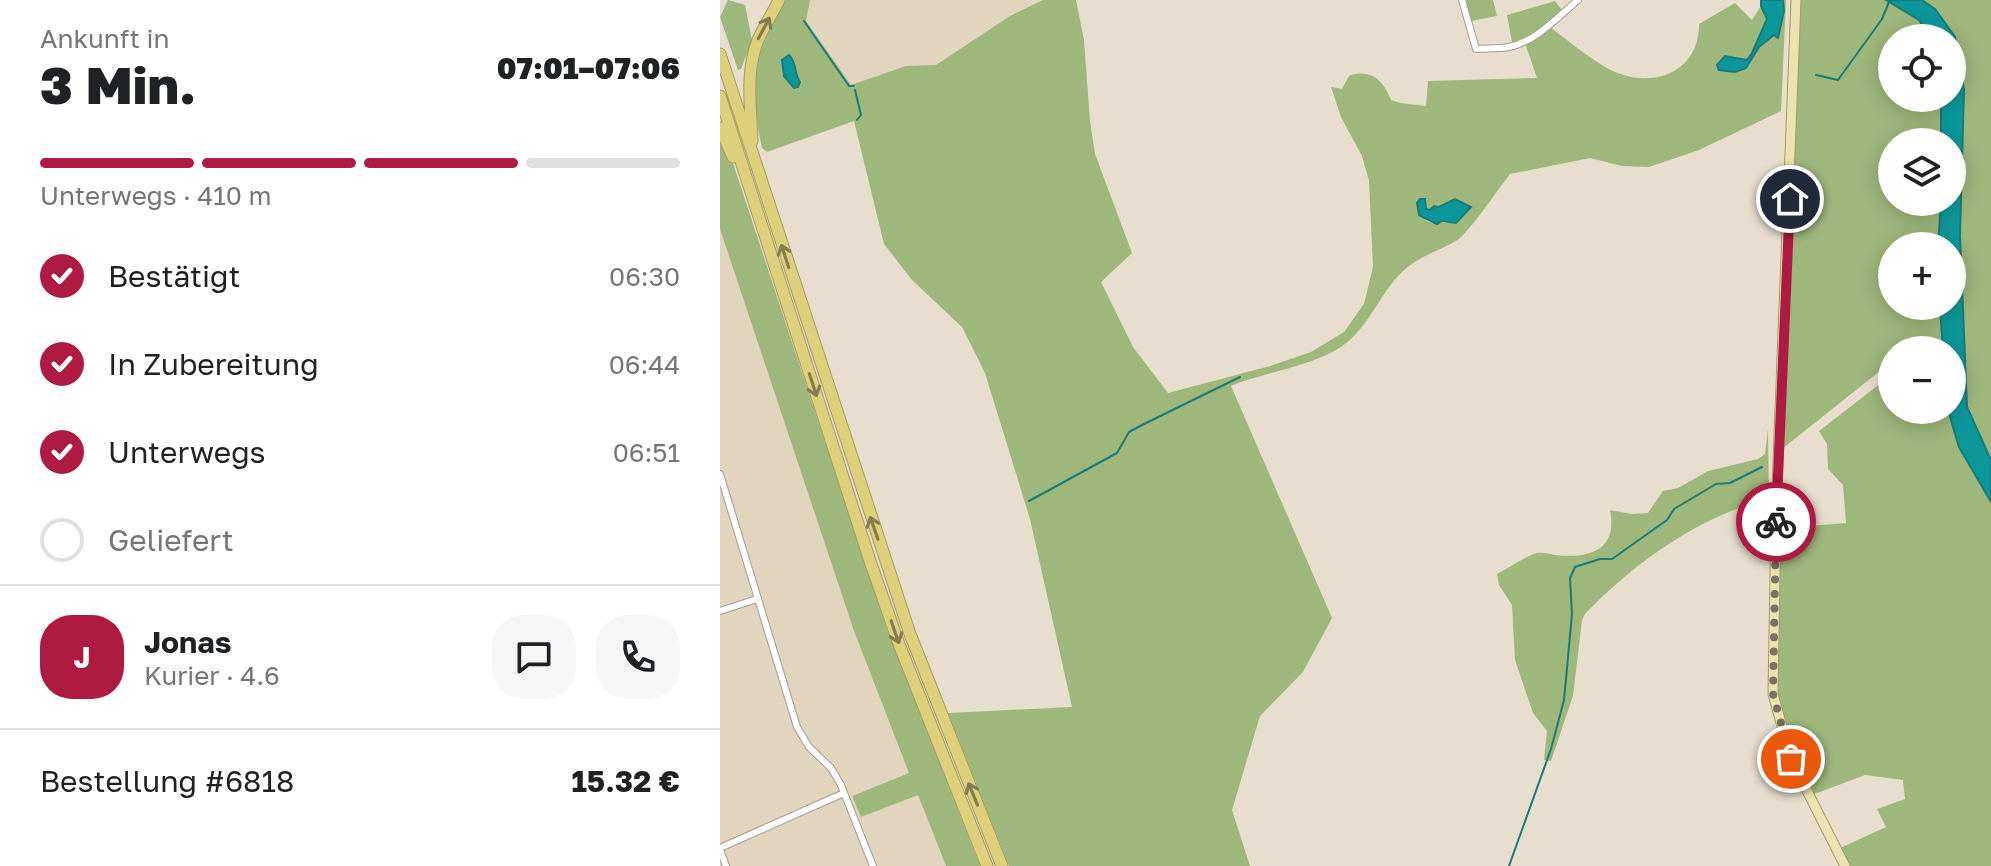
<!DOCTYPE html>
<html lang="de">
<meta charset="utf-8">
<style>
body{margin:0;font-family:"Golos Text",sans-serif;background:#f6f6f6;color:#202124;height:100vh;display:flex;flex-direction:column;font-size:30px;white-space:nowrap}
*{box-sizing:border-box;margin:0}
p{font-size:26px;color:#757577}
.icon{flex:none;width:44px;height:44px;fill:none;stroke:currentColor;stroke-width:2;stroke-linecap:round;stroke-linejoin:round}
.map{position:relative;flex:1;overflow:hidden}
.sheet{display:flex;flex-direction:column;background:#fff;width:720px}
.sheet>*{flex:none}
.fabs{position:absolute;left:1158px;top:24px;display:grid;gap:16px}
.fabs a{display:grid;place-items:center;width:88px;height:88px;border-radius:50%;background:#fff;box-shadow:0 4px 20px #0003;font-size:40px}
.pin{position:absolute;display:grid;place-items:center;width:68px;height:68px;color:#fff;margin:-34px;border:4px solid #fff;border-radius:50%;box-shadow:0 2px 8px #0007}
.courier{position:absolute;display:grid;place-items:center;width:80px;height:80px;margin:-40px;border:6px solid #ae1a41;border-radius:50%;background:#fff;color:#222;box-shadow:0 2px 10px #0007}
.overview em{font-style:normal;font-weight:800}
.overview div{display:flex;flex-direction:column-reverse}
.overview{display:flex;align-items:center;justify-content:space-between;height:136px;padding:0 40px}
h1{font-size:52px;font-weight:800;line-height:60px}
.bar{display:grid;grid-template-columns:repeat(4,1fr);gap:12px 8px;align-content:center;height:96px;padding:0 40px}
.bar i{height:10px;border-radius:6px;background:#e0e0e0}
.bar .active{background:#ae1a41}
.bar p{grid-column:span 4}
.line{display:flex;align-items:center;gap:20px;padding:0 40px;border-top:2px solid #e0e0e0}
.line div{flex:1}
.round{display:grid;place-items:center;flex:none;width:84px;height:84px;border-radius:32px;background:#f6f6f6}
ol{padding:0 40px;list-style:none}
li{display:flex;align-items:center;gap:24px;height:88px}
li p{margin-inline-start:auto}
li .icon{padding:8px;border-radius:50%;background:#ae1a41;color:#fff;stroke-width:4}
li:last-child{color:#757577}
li i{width:44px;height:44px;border:4px solid #e0e0e0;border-radius:50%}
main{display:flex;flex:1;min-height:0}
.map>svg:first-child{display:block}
.built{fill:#e1d5bd}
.green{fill:#9eb77b;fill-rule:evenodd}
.water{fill:#0c989b;stroke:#1a7b7b;stroke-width:2}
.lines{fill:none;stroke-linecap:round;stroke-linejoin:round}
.stream{stroke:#1a7b7b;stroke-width:2}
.minor-casing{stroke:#a49c8b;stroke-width:8}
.primary-casing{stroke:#a59b60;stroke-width:11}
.motorway-casing{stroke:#a59b60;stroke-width:13}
.minor{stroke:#fff;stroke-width:6}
.primary{stroke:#ebe3af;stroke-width:9}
.motorway{stroke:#ded07a;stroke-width:11}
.oneway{stroke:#857c52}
.done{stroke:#787268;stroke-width:8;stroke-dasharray:0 14.4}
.route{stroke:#ae1a41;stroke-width:10}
</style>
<main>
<section class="sheet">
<div class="overview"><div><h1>3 Min.</h1><p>Ankunft in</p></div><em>07:01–07:06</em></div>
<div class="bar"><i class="active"></i><i class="active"></i><i class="active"></i><i></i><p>Unterwegs · 410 m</p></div>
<ol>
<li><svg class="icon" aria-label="check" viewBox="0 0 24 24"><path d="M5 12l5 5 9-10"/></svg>Bestätigt<p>06:30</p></li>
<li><svg class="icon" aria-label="check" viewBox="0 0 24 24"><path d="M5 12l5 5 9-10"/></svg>In Zubereitung<p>06:44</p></li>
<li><svg class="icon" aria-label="check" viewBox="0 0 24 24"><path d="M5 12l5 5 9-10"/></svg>Unterwegs<p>06:51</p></li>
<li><i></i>Geliefert</li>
</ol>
<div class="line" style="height:144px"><b class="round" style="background:#ae1a41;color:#fff">J</b><div><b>Jonas</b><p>Kurier · 4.6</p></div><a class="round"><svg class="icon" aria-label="chat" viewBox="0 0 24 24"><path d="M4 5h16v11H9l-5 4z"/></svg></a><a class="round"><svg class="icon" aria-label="phone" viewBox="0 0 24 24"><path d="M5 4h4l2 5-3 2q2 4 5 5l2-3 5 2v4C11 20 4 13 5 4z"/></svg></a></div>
<div class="line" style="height:104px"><div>Bestellung #6818</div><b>15.32 €</b></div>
</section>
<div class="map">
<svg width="1271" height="866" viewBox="0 0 1271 866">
<rect width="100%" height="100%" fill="#e7decd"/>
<path class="built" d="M 90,0 L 323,0 L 290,16 L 216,65 L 186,66 L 131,85 L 86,21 Z
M 0,229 L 134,631 L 189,773 L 133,795 L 141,817 L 198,794 L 226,866 L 0,866 Z"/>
<path class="green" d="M 8,0 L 25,5 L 32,40 L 21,69 L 18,70 L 0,17 Z
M 64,0 L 90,0 L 86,21 L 131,85 L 186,66 L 216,65 L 290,16 L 323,0 L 356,0 L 364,40 L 370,121 L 375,154 L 412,253 L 381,282 L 413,347 L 448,393 L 550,366 L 591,352 L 624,332 L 644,304 L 653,267 L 649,181 L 642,156 L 621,117 L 611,87 L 622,89 L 629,76 C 650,68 664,81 671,100 L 680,103 L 706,106 L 708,81 L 817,78 L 805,43 L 793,48 L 787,15 L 835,1 L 842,10 L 828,26 C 848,40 873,62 895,72 C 936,89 979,71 979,24 L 1015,3 L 1032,20 L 1041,6 L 1047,19 L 1032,54 L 1027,60 L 1013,56 L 1026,68 L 1039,47 L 1054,35 L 1057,37 L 1064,11 L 1063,0 L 1066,0 L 1061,111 L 979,150 L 929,167 L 902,166 L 870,158 L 790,174 C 778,189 750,232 736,241 C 718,251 698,257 683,271 C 657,296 648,332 616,350 C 584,368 545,372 511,386 L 612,618 L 583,672 L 540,716 L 512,810 L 530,866 L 289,866 L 228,713 L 352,707 L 310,519 L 265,373 L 242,327 L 192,280 L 164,244 L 134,121 L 47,152 L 42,148 C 28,79 32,61 64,0 ZM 697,203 L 705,204 L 706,209 L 710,210 L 728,204 L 736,223 L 709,222 L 699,215 Z
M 746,0 L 773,0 L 777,16 L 751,21 Z
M 1077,0 L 1166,0 L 1199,20 L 1211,38 L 1172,38 L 1172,98 L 1221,98 L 1221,142 L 1172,142 L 1172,202 L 1221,202 L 1218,246 L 1172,246 L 1172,306 L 1220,306 L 1223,350 L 1172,350 L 1171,365 L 1165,367 L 1062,449 Z
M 1202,0 L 1271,0 L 1271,460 L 1247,407 L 1240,236 L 1244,89 L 1235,37 L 1215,9 Z
M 0,133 L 13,163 L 166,627 L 260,866 L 226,866 L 198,795 L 141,817 L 132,796 L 189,773 L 134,631 L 0,229 Z
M 1172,378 L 1172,410 L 1228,410 L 1239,447 L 1271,502 L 1271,866 L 1127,866 L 1118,849 L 1166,827 L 1157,809 L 1185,799 L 1183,780 L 1145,775 L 1092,795 C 1079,766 1063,734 1058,702 C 1049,646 1059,584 1063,528 L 1126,523 L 1123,485 L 1108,469 L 1107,444 L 1099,431 L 1161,383 Z
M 1048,429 L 1049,499 C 980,515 913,564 865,614 L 862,620 L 853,696 L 831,761 L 824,760 L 827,731 L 813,713 L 795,660 L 792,605 L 779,585 L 777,574 C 789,568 806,556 817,553 C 823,552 829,554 835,555 C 870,559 898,550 890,510 L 911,514 L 928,513 L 943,491 L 958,488 L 988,471 L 1038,459 L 1045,454 Z"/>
<path class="water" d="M 1041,0 L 1063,0 L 1064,11 L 1058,38 L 1054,35 L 1039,47 L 1026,68 L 1015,72 L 999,70 L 997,65 L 1005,56 L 1027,60 L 1032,53 L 1047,19 L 1041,6 Z
M 1166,0 L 1202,0 L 1215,9 L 1235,37 L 1244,89 L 1240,236 L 1247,407 L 1271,460 L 1271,502 L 1239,447 L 1228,410 L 1232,410 L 1232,350 L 1223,350 L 1220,306 L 1232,306 L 1232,246 L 1218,246 L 1221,202 L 1232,202 L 1232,142 L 1221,142 L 1221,98 L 1232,98 L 1232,38 L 1211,38 L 1199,20 Z
M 69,55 C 77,63 74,74 80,82 L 78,87 L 74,88 L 64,76 L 62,60 Z
M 700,199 L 705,199 L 706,209 L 710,210 L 714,206 L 719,207 L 735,199 L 751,207 L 736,223 L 722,221 L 717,224 L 699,215 L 697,203 Z"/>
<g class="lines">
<path class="stream" d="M 84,21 L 129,86 L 134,86
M 1096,75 L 1118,80 L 1162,19 L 1169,2
M 135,90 L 141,115 L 137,120
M 309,501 L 397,453 L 409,432 L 422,425 L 520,377
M 789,866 L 831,749 L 844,700 L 852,614 L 850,578 L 855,567 L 880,559 L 892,559 L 947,520 L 954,509 L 996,484 L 1010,483 L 1042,467"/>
<g class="minor-casing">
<path id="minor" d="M 742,0 L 756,49 C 767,48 778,49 789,47 C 815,42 838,17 858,0
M 0,474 L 77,727 L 89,747 L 111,768 L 121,785 L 153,866
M 0,611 L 37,599
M 0,848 L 124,793
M 0,850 L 6,866"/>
</g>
<g class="primary-casing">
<path id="primary" d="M 1076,0 L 1056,513 L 1053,694 L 1071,759 L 1125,866"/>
</g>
<g class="motorway-casing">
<path id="motorway" d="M 0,54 L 190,634 L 282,866
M 0,96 L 150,561 L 179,644 L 267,866
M 0,128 L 13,157
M 32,141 C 31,108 25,72 38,40 C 44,26 53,13 59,0"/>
</g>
<use href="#minor" class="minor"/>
<use href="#primary" class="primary"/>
<use href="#motorway" class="motorway"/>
</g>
<defs><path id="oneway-shaft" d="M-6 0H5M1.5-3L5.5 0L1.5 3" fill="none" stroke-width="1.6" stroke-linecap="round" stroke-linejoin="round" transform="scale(2)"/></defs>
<g class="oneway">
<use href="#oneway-shaft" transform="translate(44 28) rotate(-62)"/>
<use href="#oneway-shaft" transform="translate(65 256) rotate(-108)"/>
<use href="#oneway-shaft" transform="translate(93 385) rotate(72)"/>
<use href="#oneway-shaft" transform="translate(154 528) rotate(-109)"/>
<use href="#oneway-shaft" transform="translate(175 632) rotate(71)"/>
<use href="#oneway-shaft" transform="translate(253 794) rotate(-112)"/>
</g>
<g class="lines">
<path class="done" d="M 1056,522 L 1053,694 L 1071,759"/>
<path class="route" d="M 1056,522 L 1070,199"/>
</g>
</svg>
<div class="fabs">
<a><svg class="icon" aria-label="locate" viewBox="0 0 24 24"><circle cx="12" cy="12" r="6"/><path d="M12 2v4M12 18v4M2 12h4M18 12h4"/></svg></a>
<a><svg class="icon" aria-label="layers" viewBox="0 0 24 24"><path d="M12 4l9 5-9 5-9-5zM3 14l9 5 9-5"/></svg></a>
<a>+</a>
<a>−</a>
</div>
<div class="pin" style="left:1071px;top:759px;background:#ea580c"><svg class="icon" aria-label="bag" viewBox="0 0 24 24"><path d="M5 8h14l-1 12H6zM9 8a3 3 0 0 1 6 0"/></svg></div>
<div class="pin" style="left:1070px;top:199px;background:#1f2937"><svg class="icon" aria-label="home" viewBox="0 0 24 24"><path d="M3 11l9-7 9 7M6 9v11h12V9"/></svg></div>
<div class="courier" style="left:1056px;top:522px"><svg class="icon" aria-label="bike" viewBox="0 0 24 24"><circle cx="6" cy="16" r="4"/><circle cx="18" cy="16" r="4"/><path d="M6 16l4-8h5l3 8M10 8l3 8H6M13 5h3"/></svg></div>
</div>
</main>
